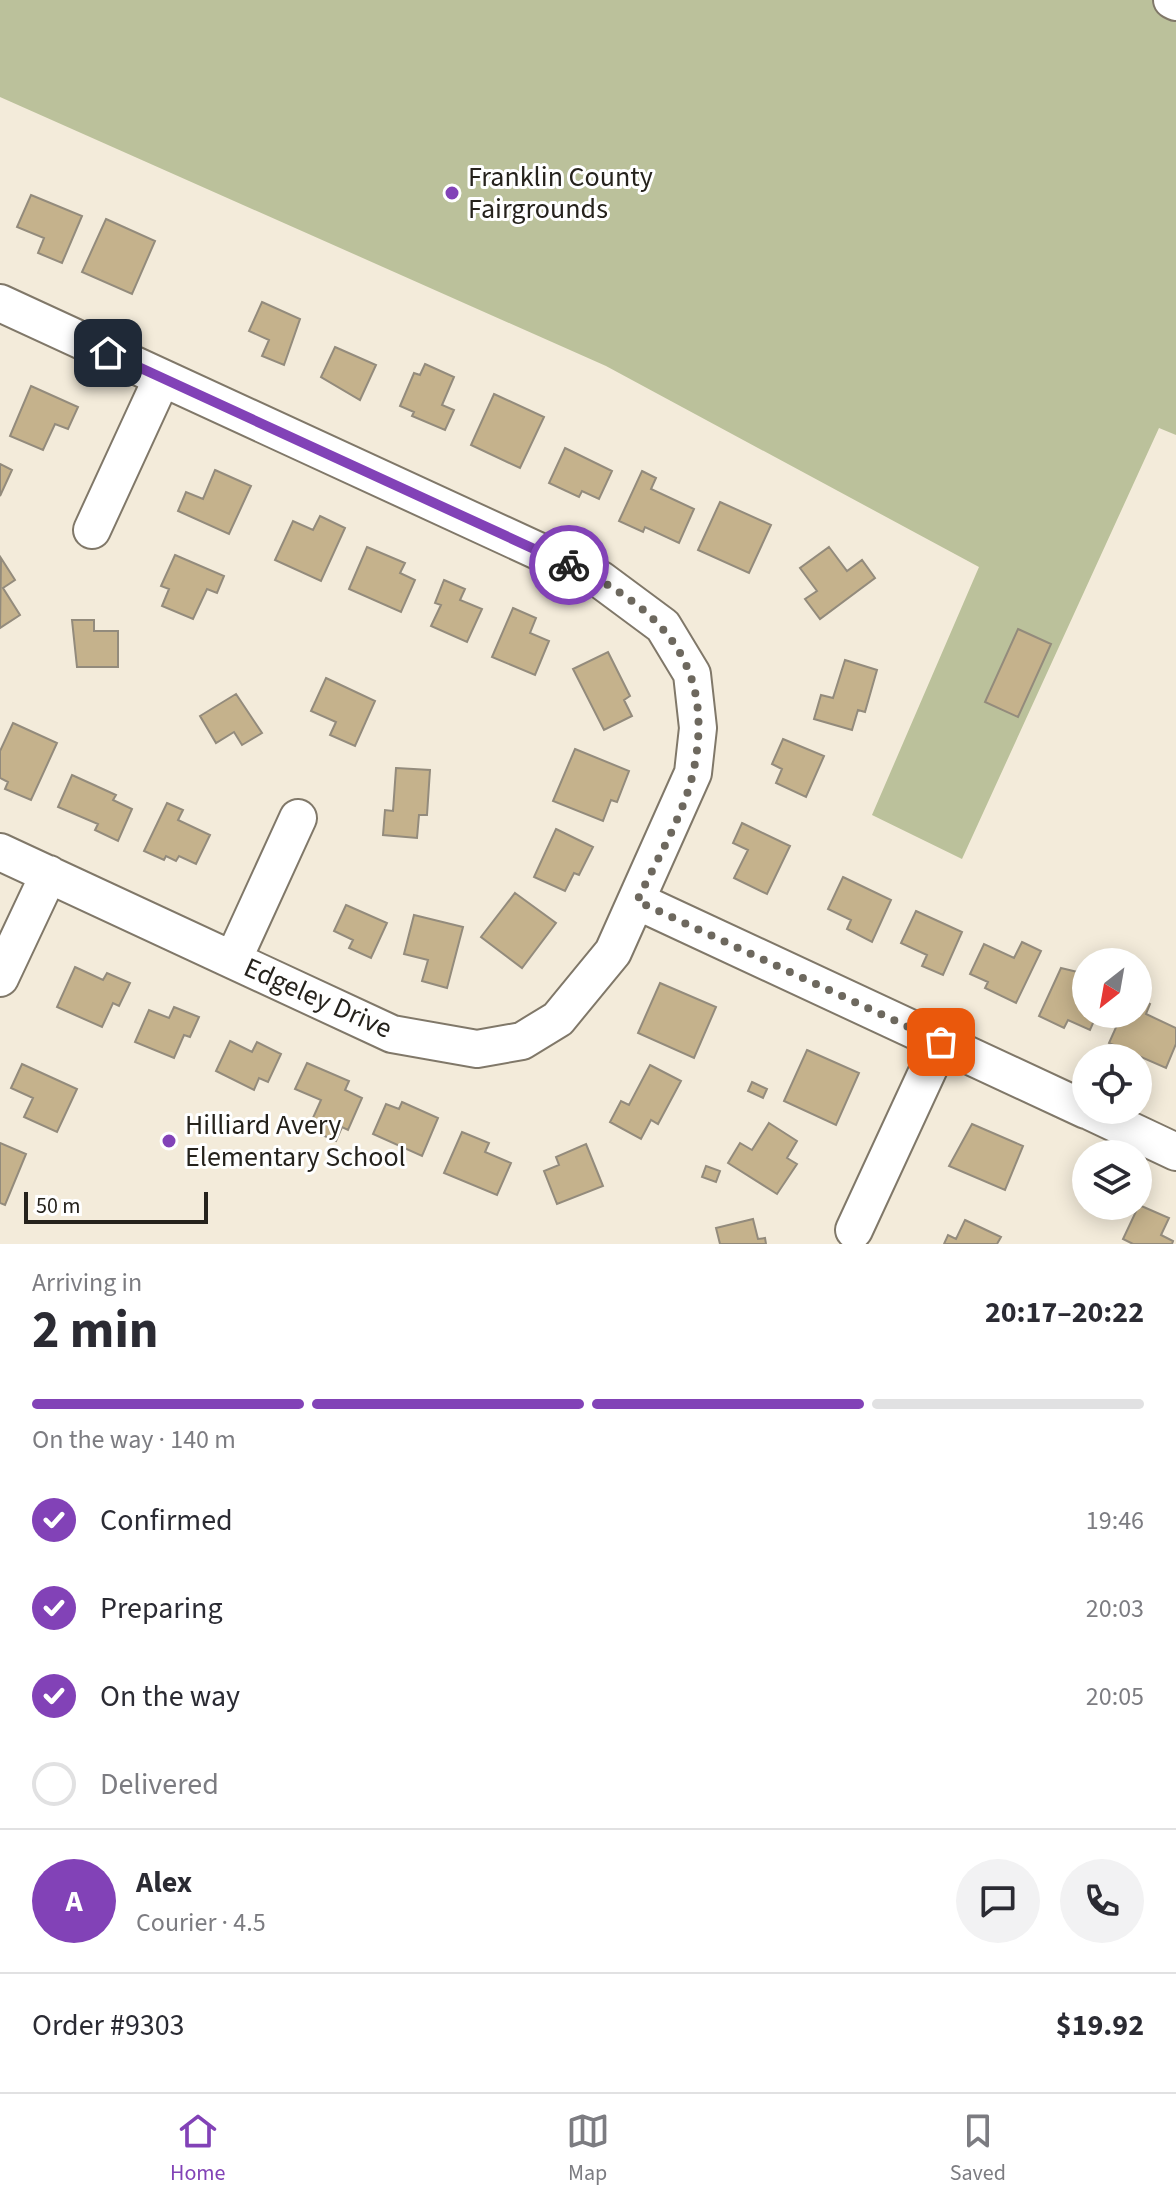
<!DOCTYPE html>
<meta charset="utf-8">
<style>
body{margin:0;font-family:"Source Sans 3",sans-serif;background:#f2f2f3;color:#2b2b33;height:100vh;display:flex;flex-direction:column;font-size:30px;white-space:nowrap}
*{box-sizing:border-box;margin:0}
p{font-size:26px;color:#7c7c81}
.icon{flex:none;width:44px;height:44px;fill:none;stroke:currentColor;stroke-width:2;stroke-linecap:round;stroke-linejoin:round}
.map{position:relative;height:1244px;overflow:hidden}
.side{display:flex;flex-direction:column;background:#fff;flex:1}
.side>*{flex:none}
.needle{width:52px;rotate:211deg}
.buttons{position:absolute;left:1072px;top:948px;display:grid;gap:16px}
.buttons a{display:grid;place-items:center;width:80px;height:80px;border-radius:50%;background:#fff;box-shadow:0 4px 20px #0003;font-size:40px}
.scale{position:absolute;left:24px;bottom:20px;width:184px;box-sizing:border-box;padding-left:8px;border:4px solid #25221c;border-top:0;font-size:22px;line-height:28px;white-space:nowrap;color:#25221c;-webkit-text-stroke:6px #fff;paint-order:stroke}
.pin{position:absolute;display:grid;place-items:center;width:68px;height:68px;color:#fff;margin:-34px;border-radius:16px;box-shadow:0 4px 12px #0006}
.courier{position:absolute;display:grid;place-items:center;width:80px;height:80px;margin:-40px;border:6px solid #8242b7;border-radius:50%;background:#fff;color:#222;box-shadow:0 2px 10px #0007}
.summary em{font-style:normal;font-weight:700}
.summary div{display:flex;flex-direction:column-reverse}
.summary{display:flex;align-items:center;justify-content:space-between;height:136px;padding:0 32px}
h1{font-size:52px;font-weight:700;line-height:60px}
.bar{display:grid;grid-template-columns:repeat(4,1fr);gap:12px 8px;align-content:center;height:96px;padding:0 32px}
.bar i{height:10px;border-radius:6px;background:#e1e1e2}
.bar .on{background:#8242b7}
.bar p{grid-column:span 4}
.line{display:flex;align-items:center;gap:20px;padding:0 32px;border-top:2px solid #e1e1e2}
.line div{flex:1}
.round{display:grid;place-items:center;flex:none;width:84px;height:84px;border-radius:42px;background:#f2f2f3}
ol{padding:0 32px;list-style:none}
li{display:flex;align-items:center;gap:24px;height:88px}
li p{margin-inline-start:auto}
li .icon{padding:8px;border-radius:50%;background:#8242b7;color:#fff;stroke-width:4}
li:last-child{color:#7c7c81}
li i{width:44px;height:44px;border:4px solid #e1e1e2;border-radius:50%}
.dock{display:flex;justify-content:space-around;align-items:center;height:112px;border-top:2px solid #e1e1e2;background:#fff;font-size:22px;color:#7c7c81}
.dock a{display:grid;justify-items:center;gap:4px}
.dock .on{color:#8242b7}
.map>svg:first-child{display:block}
.green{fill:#bbc19b}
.building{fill:#c5b28c;stroke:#938b7c;stroke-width:2}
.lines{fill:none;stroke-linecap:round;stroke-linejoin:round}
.minor-casing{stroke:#807869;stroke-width:40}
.minor{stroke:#fff;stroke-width:36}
.done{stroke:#6d685e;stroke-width:8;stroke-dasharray:0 14.4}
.route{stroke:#8242b7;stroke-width:10}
.poi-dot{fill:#8242b7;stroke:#fff;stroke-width:3}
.labels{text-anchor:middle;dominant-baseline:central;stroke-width:6;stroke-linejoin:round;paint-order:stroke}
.poi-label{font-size:28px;fill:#25221c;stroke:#fff;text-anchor:start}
.street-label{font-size:28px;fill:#25221c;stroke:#fff}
</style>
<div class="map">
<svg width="1176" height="1244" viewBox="0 0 1176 1244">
<rect width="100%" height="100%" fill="#f3ebda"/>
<path class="green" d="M 0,0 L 1176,0 L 1176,435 L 1159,428 L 962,859 L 872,815 L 979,567 L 606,366 L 0,97 Z"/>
<path class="building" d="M 31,195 L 82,216 L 62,263 L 38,253 L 44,238 L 17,227 Z
M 106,219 L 155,241 L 132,294 L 82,272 Z
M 262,302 L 300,319 L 284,365 L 262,356 L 269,340 L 249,331 Z
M 335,347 L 376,365 L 360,400 L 321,377 Z
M 425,364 L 454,377 L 442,405 L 454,410 L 445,430 L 412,416 L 414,412 L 400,406 L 414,373 L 420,375 Z
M 31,386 L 78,407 L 68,429 L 55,424 L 43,450 L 10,436 Z
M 494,394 L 544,417 L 520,468 L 471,445 Z
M 565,448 L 612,471 L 599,499 L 582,491 L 579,497 L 549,483 Z
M 0,464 L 12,470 L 0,496 Z
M 215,470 L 251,486 L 229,534 L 178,511 L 186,492 L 203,499 Z
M 642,471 L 656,478 L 651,489 L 694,509 L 679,543 L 645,527 L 643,532 L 619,521 Z
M 720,502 L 771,525 L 749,573 L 698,550 Z
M 320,516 L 345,528 L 321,581 L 275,560 L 293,521 L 313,530 Z
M 367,547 L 405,563 L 400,573 L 415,580 L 401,612 L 349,589 Z
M 829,547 L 847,571 L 862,560 L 875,578 L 820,619 L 805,599 L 817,591 L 800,568 Z
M 175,555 L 224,576 L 217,593 L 207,589 L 193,619 L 162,606 L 169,589 L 161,586 Z
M 1,558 L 15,580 L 3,588 L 20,615 L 0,628 Z
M 444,580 L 465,589 L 460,600 L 482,609 L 467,642 L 431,626 L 441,605 L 435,603 Z
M 513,608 L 536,618 L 530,633 L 549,641 L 535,675 L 492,657 Z
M 72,620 L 94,620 L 94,631 L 118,631 L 118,667 L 77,667 Z
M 1018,629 L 1051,644 L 1018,717 L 985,702 Z
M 608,652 L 630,696 L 624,700 L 632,716 L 604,730 L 573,669 Z
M 845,660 L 877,670 L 865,712 L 858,710 L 852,730 L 814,719 L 821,695 L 833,698 Z
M 326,678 L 375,701 L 355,746 L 330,735 L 336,722 L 311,711 Z
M 236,694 L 262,733 L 242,745 L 234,732 L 216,743 L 200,716 Z
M 13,723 L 57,743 L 31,800 L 5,789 L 8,782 L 0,778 L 0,751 Z
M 783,739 L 824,756 L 806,797 L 776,783 L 782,769 L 772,764 Z
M 575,749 L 629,771 L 617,802 L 611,800 L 603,821 L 553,801 Z
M 396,768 L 430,770 L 427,815 L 419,815 L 417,838 L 383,835 L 385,810 L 393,811 Z
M 72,775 L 116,795 L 113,800 L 132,809 L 118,841 L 95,830 L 98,824 L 58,807 Z
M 167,803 L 183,810 L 178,820 L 210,835 L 196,864 L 179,856 L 176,861 L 166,856 L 164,860 L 144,851 Z
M 742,823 L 790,846 L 767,894 L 734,878 L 748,850 L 733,843 Z
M 556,829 L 593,847 L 579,875 L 574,873 L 565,891 L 534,877 Z
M 843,877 L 891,900 L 872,942 L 847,929 L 851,920 L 828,909 Z
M 515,893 L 556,923 L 522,968 L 481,937 Z
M 346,905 L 387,923 L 371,958 L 349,948 L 353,940 L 334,931 Z
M 916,911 L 962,932 L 943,975 L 922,966 L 927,955 L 901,943 Z
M 414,915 L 463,927 L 447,988 L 422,981 L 428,960 L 404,954 Z
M 1022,942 L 1041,951 L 1016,1003 L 985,988 L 988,982 L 970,974 L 984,944 L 1014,958 Z
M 75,967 L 103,980 L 107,973 L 130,983 L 119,1006 L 113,1003 L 102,1027 L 57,1007 Z
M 1061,968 L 1086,974 L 1086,1014 L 1097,1014 L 1090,1030 L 1068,1020 L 1064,1028 L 1039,1016 Z
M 660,983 L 716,1007 L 694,1058 L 638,1033 Z
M 1138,999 L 1150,1004 L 1146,1014 L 1176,1028 L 1176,1044 L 1166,1068 L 1109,1043 L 1122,1014 L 1138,1014 Z
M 174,1007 L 199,1017 L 190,1037 L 184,1035 L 174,1058 L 135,1042 L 149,1010 L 169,1018 Z
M 230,1041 L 252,1052 L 257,1042 L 281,1054 L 268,1082 L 259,1078 L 254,1090 L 216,1071 Z
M 807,1050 L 859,1073 L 836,1125 L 784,1101 Z
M 307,1063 L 349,1081 L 345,1090 L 362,1098 L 348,1130 L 342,1127 L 336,1141 L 308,1129 L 321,1100 L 295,1089 Z
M 22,1064 L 77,1089 L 57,1132 L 24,1117 L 33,1098 L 11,1088 Z
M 650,1065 L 681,1081 L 658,1124 L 651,1120 L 641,1139 L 610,1122 L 621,1101 L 629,1105 Z
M 752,1082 L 767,1089 L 763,1098 L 748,1091 Z
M 402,1102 L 438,1118 L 422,1156 L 373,1134 L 386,1104 L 399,1109 Z
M 769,1123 L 797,1141 L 787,1158 L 797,1164 L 777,1194 L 728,1163 L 740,1143 L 752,1150 Z
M 972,1124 L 1023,1146 L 1005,1190 L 949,1166 Z
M 462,1132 L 489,1143 L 485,1152 L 511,1163 L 497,1195 L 444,1173 Z
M 0,1143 L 26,1154 L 5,1205 L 0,1203 Z
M 586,1144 L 603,1186 L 557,1204 L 544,1171 L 559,1165 L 556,1157 Z
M 706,1166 L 720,1171 L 716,1182 L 702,1177 Z
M 1139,1205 L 1169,1218 L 1161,1235 L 1173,1241 L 1172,1244 L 1133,1244 L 1123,1239 Z
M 753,1219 L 758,1239 L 765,1238 L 766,1244 L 720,1244 L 716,1228 Z
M 965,1220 L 1001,1237 L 997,1244 L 944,1244 L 948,1235 L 956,1239 Z"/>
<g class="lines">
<g class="minor-casing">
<path id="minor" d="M 1172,0 L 1176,2
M 0,303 L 601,580 L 663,626 L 692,674 L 698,728 L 693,773 L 613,952 L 558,1019 L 522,1041 L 477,1049 L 392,1034 L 0,852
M 92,530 L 162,378
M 637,901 L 1086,1110
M 233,960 L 298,818
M 0,978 L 49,874
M 1087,1110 L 1176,1152
M 854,1230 L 941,1042"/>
</g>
<use href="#minor" class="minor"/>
</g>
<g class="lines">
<path class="done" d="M 569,565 C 661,607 717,665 693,773 C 683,817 656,861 637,901 L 941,1042"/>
<path class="route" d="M 108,353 L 569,565"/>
</g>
<g class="poi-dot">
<circle cx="452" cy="193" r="8"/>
<circle cx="169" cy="1141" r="8"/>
</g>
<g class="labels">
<g class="poi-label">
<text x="468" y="177">Franklin County<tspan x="468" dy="32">Fairgrounds</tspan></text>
<text x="185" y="1125">Hilliard Avery<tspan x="185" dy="32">Elementary School</tspan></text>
</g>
<g class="street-label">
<text transform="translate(318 998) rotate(24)">Edgeley Drive</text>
</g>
</g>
</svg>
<div class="buttons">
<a><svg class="needle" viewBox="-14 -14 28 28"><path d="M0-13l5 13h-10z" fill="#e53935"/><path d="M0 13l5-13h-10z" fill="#7c7c81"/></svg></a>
<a><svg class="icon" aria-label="locate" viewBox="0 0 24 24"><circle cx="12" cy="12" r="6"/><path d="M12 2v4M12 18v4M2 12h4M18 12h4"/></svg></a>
<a><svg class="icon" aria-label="layers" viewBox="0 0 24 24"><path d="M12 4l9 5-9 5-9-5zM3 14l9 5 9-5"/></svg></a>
</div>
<div class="scale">50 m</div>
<div class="pin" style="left:941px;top:1042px;background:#ea580c"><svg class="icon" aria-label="bag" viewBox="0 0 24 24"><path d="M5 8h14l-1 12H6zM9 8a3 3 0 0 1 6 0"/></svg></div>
<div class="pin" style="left:108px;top:353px;background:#1f2937"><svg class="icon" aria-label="home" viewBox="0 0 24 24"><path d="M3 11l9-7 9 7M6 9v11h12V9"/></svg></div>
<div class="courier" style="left:569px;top:565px"><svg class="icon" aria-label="bike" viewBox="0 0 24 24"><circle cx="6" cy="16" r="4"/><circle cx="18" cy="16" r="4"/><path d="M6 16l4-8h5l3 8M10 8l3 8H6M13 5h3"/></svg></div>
</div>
<section class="side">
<div class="summary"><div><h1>2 min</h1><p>Arriving in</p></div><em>20:17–20:22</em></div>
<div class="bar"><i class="on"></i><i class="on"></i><i class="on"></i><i></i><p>On the way · 140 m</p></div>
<ol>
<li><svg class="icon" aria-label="check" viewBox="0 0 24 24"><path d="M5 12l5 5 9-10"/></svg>Confirmed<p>19:46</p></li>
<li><svg class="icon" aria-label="check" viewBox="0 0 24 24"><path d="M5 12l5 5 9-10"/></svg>Preparing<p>20:03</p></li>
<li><svg class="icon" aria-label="check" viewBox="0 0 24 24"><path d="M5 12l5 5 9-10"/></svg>On the way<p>20:05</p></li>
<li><i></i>Delivered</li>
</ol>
<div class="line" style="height:144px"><b class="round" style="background:#8242b7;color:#fff">A</b><div><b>Alex</b><p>Courier · 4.5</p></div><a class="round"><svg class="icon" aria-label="chat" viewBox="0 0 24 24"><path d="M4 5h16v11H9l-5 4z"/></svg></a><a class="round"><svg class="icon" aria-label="phone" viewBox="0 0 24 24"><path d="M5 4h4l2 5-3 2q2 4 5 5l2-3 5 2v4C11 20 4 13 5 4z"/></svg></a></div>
<div class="line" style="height:104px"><div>Order #9303</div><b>$19.92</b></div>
</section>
<nav class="dock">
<a class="on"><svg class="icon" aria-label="home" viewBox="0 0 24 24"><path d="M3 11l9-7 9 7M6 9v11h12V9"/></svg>Home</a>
<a><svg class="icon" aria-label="map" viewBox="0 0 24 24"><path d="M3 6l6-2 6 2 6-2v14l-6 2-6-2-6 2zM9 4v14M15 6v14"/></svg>Map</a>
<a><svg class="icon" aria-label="saved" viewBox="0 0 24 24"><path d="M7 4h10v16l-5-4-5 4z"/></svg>Saved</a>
</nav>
